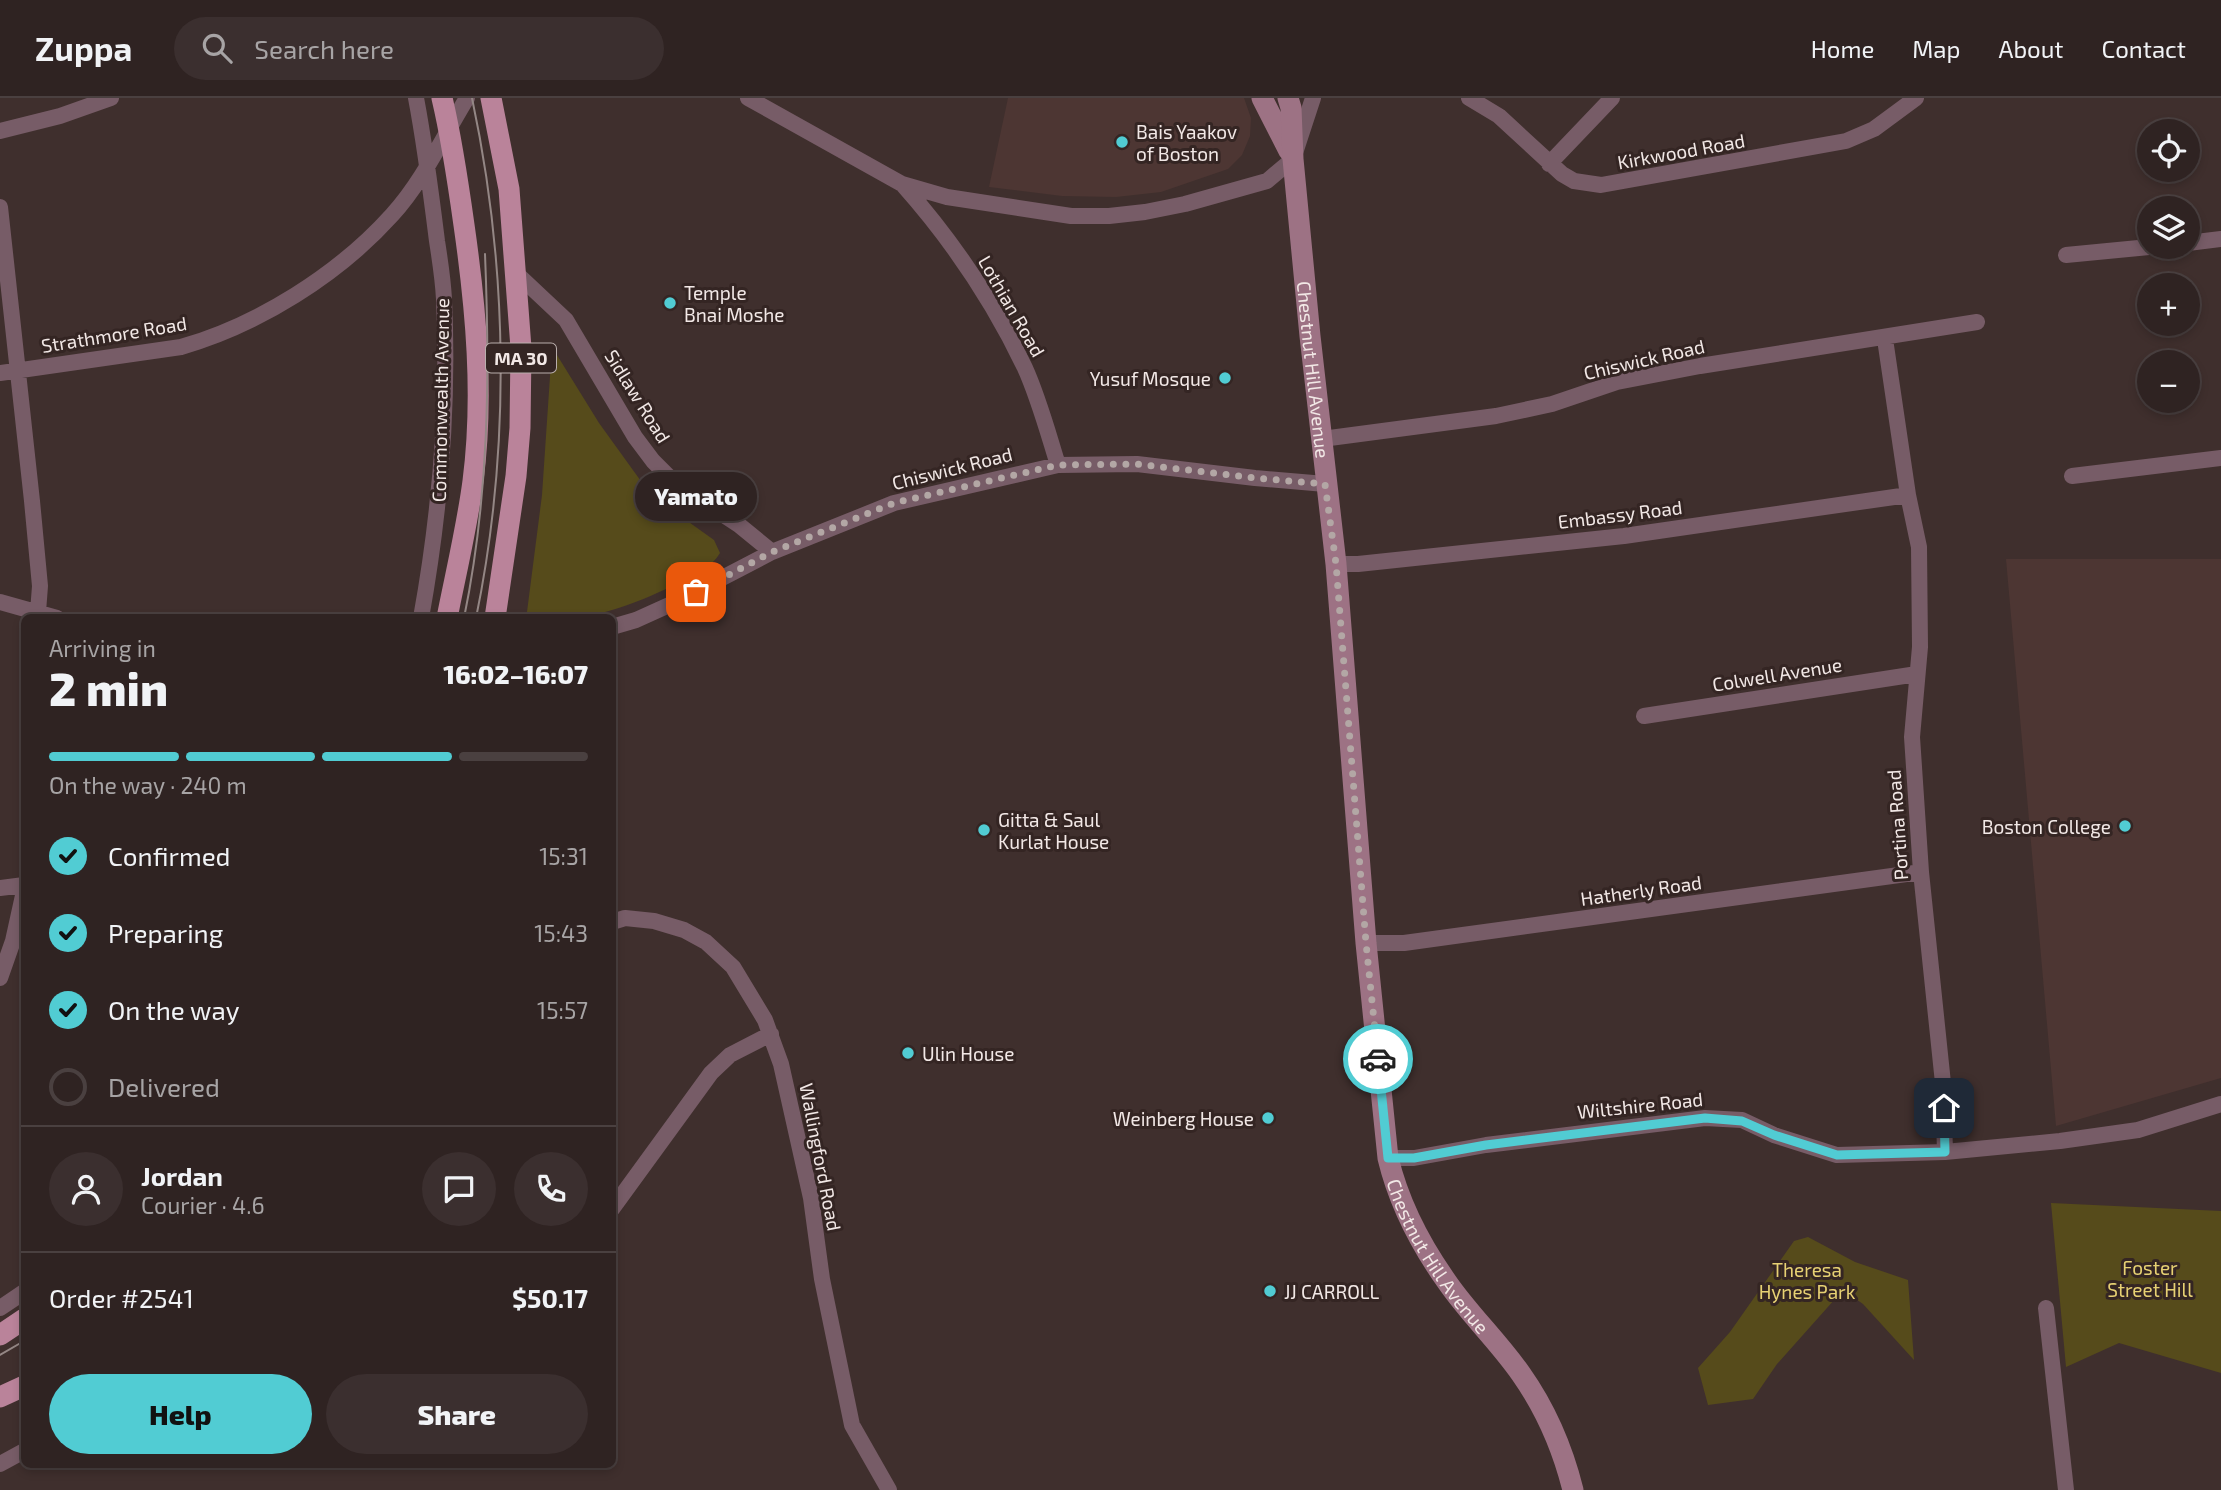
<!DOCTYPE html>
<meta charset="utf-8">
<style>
body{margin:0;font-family:"Exo 2",sans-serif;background:#3b2f2f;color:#f1f3f6;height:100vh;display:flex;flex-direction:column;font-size:26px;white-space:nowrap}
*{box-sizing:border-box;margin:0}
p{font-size:23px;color:#a7a4a5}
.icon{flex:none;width:38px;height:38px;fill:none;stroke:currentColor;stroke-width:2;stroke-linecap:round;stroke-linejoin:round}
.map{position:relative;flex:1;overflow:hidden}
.details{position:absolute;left:21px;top:516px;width:595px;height:854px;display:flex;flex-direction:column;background:#2f2322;border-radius:10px;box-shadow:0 4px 10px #0003,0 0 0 2px #4a4040}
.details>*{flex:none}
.tools{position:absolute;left:2137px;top:21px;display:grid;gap:14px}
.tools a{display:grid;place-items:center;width:63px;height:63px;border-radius:50%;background:#2f2322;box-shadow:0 4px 10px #0003,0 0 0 2px #4a4040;font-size:35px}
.pin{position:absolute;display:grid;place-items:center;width:60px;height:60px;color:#fff;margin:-30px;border-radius:14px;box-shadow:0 4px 10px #0006}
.courier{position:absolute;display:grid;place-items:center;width:70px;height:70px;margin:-35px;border:5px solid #51ccd3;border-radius:50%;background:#fff;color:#222;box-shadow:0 2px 9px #0007}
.bubble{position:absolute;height:49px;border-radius:24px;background:#2f2322;box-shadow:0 4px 10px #0003,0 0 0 2px #4a4040;font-size:23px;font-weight:800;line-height:49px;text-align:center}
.summary em{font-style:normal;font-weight:800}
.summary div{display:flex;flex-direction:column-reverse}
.summary{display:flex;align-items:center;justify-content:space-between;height:119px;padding:0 28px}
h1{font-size:46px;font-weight:800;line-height:52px}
.bar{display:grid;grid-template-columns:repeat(4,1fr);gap:10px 7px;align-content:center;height:84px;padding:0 28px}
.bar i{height:9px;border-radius:5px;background:#4a4040}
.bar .active{background:#51ccd3}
.bar p{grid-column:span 4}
.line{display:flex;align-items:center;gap:18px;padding:0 28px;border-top:2px solid #4a4040}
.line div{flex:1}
.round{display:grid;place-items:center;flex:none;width:74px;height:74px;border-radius:37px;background:#3b2f2f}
ol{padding:0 28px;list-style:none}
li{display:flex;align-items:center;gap:21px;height:77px}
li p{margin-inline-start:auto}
li .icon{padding:7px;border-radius:50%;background:#51ccd3;color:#111;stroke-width:4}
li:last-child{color:#a7a4a5}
li i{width:38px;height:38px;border:4px solid #4a4040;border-radius:50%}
.cta{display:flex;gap:14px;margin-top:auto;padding:14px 28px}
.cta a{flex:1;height:80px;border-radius:42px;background:#51ccd3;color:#111;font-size:28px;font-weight:800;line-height:80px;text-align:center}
.cta a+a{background:#3b2f2f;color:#f1f3f6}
header{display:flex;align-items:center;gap:42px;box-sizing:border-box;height:98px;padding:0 35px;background:#2f2322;border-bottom:2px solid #4a4040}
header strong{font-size:33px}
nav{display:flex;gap:38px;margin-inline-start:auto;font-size:24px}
.search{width:490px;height:63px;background:#3b2f2f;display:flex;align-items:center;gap:18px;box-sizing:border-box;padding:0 24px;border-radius:38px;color:#a7a4a5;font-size:26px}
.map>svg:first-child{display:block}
.built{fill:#4d3633}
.green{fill:#564b1b}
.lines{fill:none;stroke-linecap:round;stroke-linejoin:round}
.street{stroke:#775c67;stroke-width:16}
.secondary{stroke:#9d7284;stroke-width:21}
.primary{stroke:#ba839a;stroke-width:21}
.tram{stroke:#948785;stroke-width:2}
.done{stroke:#b3a7a5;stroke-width:7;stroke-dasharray:0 12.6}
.route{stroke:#51ccd3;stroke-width:9}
.poi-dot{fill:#51ccd3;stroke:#342523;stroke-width:2.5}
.labels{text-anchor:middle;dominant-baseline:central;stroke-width:6;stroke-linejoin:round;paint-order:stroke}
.shield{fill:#342523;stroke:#b9aeac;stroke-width:2}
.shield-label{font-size:18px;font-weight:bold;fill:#f2e8e6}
.poi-label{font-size:19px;fill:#f2e8e6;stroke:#342523;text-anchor:start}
.street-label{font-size:19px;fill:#f2e8e6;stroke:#342523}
.park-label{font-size:19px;fill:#e7d173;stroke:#342523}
</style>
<header>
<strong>Zuppa</strong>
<div class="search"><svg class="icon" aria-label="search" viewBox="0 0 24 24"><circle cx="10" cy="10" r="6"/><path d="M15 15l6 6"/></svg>Search here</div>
<nav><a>Home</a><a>Map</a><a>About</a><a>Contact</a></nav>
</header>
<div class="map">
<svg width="2221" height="1392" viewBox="0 0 2221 1392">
<rect width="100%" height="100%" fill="#3f2f2d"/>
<path class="built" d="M 1008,0 L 1244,0 L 1251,20 L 1250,38 L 1242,57 L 1228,71 L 1161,94 L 1116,99 L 1062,98 L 989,89 Z
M 2006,461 L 2221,461 L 2221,980 L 2056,1028 Z"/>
<path class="green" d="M 552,249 L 599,325 L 643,386 L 686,422 L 714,442 L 720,455 C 712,469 699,473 686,481 C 642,504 574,533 527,514 L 542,397 Z
M 2051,1105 L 2221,1113 L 2221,1275 L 2119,1245 L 2066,1269 Z
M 1808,1139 L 1855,1164 L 1908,1182 L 1914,1262 L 1863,1206 L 1843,1192 L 1777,1266 L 1753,1301 L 1708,1307 L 1698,1270 L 1730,1234 L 1794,1143 Z"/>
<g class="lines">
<path class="street" d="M 416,0 C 425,47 431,95 437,143 C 440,162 443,182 444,201 C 449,308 440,415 421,520
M 748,0 L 902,86 L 947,99 L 1071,118 L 1109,118 L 1145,114 L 1185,106 L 1267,83 L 1293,61 L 1313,0
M 1469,0 L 1499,18 L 1562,76 L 1574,83 L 1601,87 L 1846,43 L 1874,31 L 1916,0
M 0,33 L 60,18 L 111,0
M 1549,66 L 1612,0
M 903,87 C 951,141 994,205 1025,270 C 1039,301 1048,335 1058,367
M 0,109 L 32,403 L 40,488 L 38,514
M 2188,145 L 2221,141
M 2066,157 L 2149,149
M 516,175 L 566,222 L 635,339 L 653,363 L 675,385 L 739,427 L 772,454
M 1885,241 L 1908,397 L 1919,449 L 1920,549 L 1912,639 L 1921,774 L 1943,985 L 1945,1054
M 0,275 L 181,249 C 258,227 338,177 392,117 C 423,83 443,39 467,0
M 1322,341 L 1496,318 L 1552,306 L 1617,284 L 1700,268 L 1977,224
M 2072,378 L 2221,360
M 1336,466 L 1358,466 L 1624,438 L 1908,397
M 0,504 L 57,520
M 612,529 L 636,522 L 678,503 L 772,454 L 894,405 L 1058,367 L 1137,366 L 1255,380 L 1325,386
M 1644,618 L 1917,576
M 0,790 L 24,787
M 612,824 L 625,820 L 654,823 L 684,832 L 706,844 L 733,869 L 765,922 L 781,966 L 811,1100 L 822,1181 L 852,1327 L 889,1392
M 1366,845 L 1404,845 L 1921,774
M 0,880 L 13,843 L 24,793
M 1388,1060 L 1414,1060 L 1486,1047 L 1705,1020 L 1742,1022 L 1774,1037 L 1837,1057 L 1945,1054 L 2060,1043 L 2138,1032 L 2221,1006
M 612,1111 L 711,975 L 730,957 L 771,936
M 0,1210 L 24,1194
M 2046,1210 L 2066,1392
M 0,1366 L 24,1353"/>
<g class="secondary">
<path d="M 1262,0 L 1289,53"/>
<path id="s1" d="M 1288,0 L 1291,10 L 1293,61 L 1310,238 L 1336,466 L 1366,845 L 1388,1060 C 1399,1106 1420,1146 1447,1184 C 1469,1216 1498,1243 1521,1276 C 1545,1310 1563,1352 1573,1392"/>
</g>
<path class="primary" d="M 442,0 C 452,42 458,84 464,127 C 476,211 484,298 473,383 C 467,429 456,474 447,520
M 491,0 L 509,91 L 521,250 L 520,330 L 516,378 L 495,520
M 0,1237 L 24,1221
M 0,1299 L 24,1288"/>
<path class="tram" d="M 472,0 C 508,169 511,350 476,520
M 464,520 C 489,399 490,278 485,156
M 0,1257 L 24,1243"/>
</g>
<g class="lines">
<path class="done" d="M 696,494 L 772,454 L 894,405 L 1058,367 L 1137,366 L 1255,380 L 1325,386 L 1336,466 L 1366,845 L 1378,961"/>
<path class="route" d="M 1378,961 L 1388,1060 L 1414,1060 L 1486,1047 L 1705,1020 L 1742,1023 L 1774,1037 L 1837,1057 L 1945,1054 L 1944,1010"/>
</g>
<g class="poi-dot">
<circle cx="1122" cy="44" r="7"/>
<circle cx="670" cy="205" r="7"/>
<circle cx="1225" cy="280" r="7"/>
<circle cx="2125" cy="728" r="7"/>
<circle cx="984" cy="732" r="7"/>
<circle cx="908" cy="955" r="7"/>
<circle cx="1268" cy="1020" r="7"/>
<circle cx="1270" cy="1193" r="7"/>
</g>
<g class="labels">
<rect class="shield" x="486" y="245.5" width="70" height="29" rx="5"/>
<g class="shield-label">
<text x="521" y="260">MA 30</text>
</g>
<g class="poi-label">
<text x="1136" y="33">Bais Yaakov<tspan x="1136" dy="22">of Boston</tspan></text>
<text x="684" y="194">Temple<tspan x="684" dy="22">Bnai Moshe</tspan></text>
<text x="1211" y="280" text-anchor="end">Yusuf Mosque</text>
<text x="998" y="721">Gitta &amp; Saul<tspan x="998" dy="22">Kurlat House</tspan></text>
<text x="2111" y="728" text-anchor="end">Boston College</text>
<text x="922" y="955">Ulin House</text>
<text x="1254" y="1020" text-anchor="end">Weinberg House</text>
<text x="1284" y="1193">JJ CARROLL</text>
</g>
<g class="street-label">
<text transform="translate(1681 53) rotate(-10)">Kirkwood Road</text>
<text transform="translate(1012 208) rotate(60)">Lothian Road</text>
<text transform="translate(114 236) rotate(-9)">Strathmore Road</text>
<text transform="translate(1644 261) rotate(-13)">Chiswick Road</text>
<text stroke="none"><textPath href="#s1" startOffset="273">Chestnut Hill Avenue</textPath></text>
<text transform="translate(638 298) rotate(58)">Sidlaw Road</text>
<text transform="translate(440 302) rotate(-89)">Commonwealth Avenue</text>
<text transform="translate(952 370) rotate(-14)">Chiswick Road</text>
<text transform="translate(1620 416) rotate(-7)">Embassy Road</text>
<text transform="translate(1777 576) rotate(-9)">Colwell Avenue</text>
<text transform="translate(1897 727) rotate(-94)">Portina Road</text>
<text transform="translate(1641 792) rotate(-8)">Hatherly Road</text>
<text transform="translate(1640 1007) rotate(-6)">Wiltshire Road</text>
<text transform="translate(821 1059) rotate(79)">Wallingford Road</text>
<text stroke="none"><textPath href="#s1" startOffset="1176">Chestnut Hill Avenue</textPath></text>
</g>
<g class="park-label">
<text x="2150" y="1169">Foster<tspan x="2150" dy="22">Street Hill</tspan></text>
<text x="1807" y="1171">Theresa<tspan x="1807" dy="22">Hynes Park</tspan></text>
</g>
</g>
</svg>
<div class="tools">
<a><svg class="icon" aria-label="locate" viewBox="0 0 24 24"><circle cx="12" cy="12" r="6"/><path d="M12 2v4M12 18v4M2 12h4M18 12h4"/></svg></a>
<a><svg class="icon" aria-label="layers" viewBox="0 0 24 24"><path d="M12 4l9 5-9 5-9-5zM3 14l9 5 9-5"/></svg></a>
<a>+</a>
<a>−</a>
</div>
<div class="pin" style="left:696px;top:494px;background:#ea580c"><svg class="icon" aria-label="bag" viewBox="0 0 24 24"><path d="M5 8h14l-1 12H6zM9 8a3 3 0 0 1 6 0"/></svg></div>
<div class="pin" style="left:1944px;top:1010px;background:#1f2937"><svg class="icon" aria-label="home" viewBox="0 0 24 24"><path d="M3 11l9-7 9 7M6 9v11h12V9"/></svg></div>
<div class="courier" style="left:1378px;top:961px"><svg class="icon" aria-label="car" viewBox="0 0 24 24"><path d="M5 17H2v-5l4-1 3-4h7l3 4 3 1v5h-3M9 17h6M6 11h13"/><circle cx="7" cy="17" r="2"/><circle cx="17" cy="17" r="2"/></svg></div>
<div class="bubble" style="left:635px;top:374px;width:122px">Yamato</div>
<section class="details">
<div class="summary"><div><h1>2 min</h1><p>Arriving in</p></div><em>16:02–16:07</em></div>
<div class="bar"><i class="active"></i><i class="active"></i><i class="active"></i><i></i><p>On the way · 240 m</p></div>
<ol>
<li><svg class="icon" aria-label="check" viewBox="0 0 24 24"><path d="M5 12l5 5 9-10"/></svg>Confirmed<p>15:31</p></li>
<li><svg class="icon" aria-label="check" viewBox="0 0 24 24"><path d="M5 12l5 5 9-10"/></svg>Preparing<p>15:43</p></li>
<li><svg class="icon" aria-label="check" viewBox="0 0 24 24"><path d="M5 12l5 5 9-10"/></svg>On the way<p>15:57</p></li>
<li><i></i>Delivered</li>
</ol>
<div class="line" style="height:126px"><a class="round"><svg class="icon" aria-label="person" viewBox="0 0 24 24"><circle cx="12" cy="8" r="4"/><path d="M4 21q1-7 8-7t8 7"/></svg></a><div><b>Jordan</b><p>Courier · 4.6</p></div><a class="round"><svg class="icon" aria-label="chat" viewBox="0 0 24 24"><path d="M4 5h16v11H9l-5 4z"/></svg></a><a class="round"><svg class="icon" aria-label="phone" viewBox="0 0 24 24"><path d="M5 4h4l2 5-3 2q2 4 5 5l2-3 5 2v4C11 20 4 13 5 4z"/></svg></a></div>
<div class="line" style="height:91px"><div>Order #2541</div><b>$50.17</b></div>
<div class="cta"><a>Help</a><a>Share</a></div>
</section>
</div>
